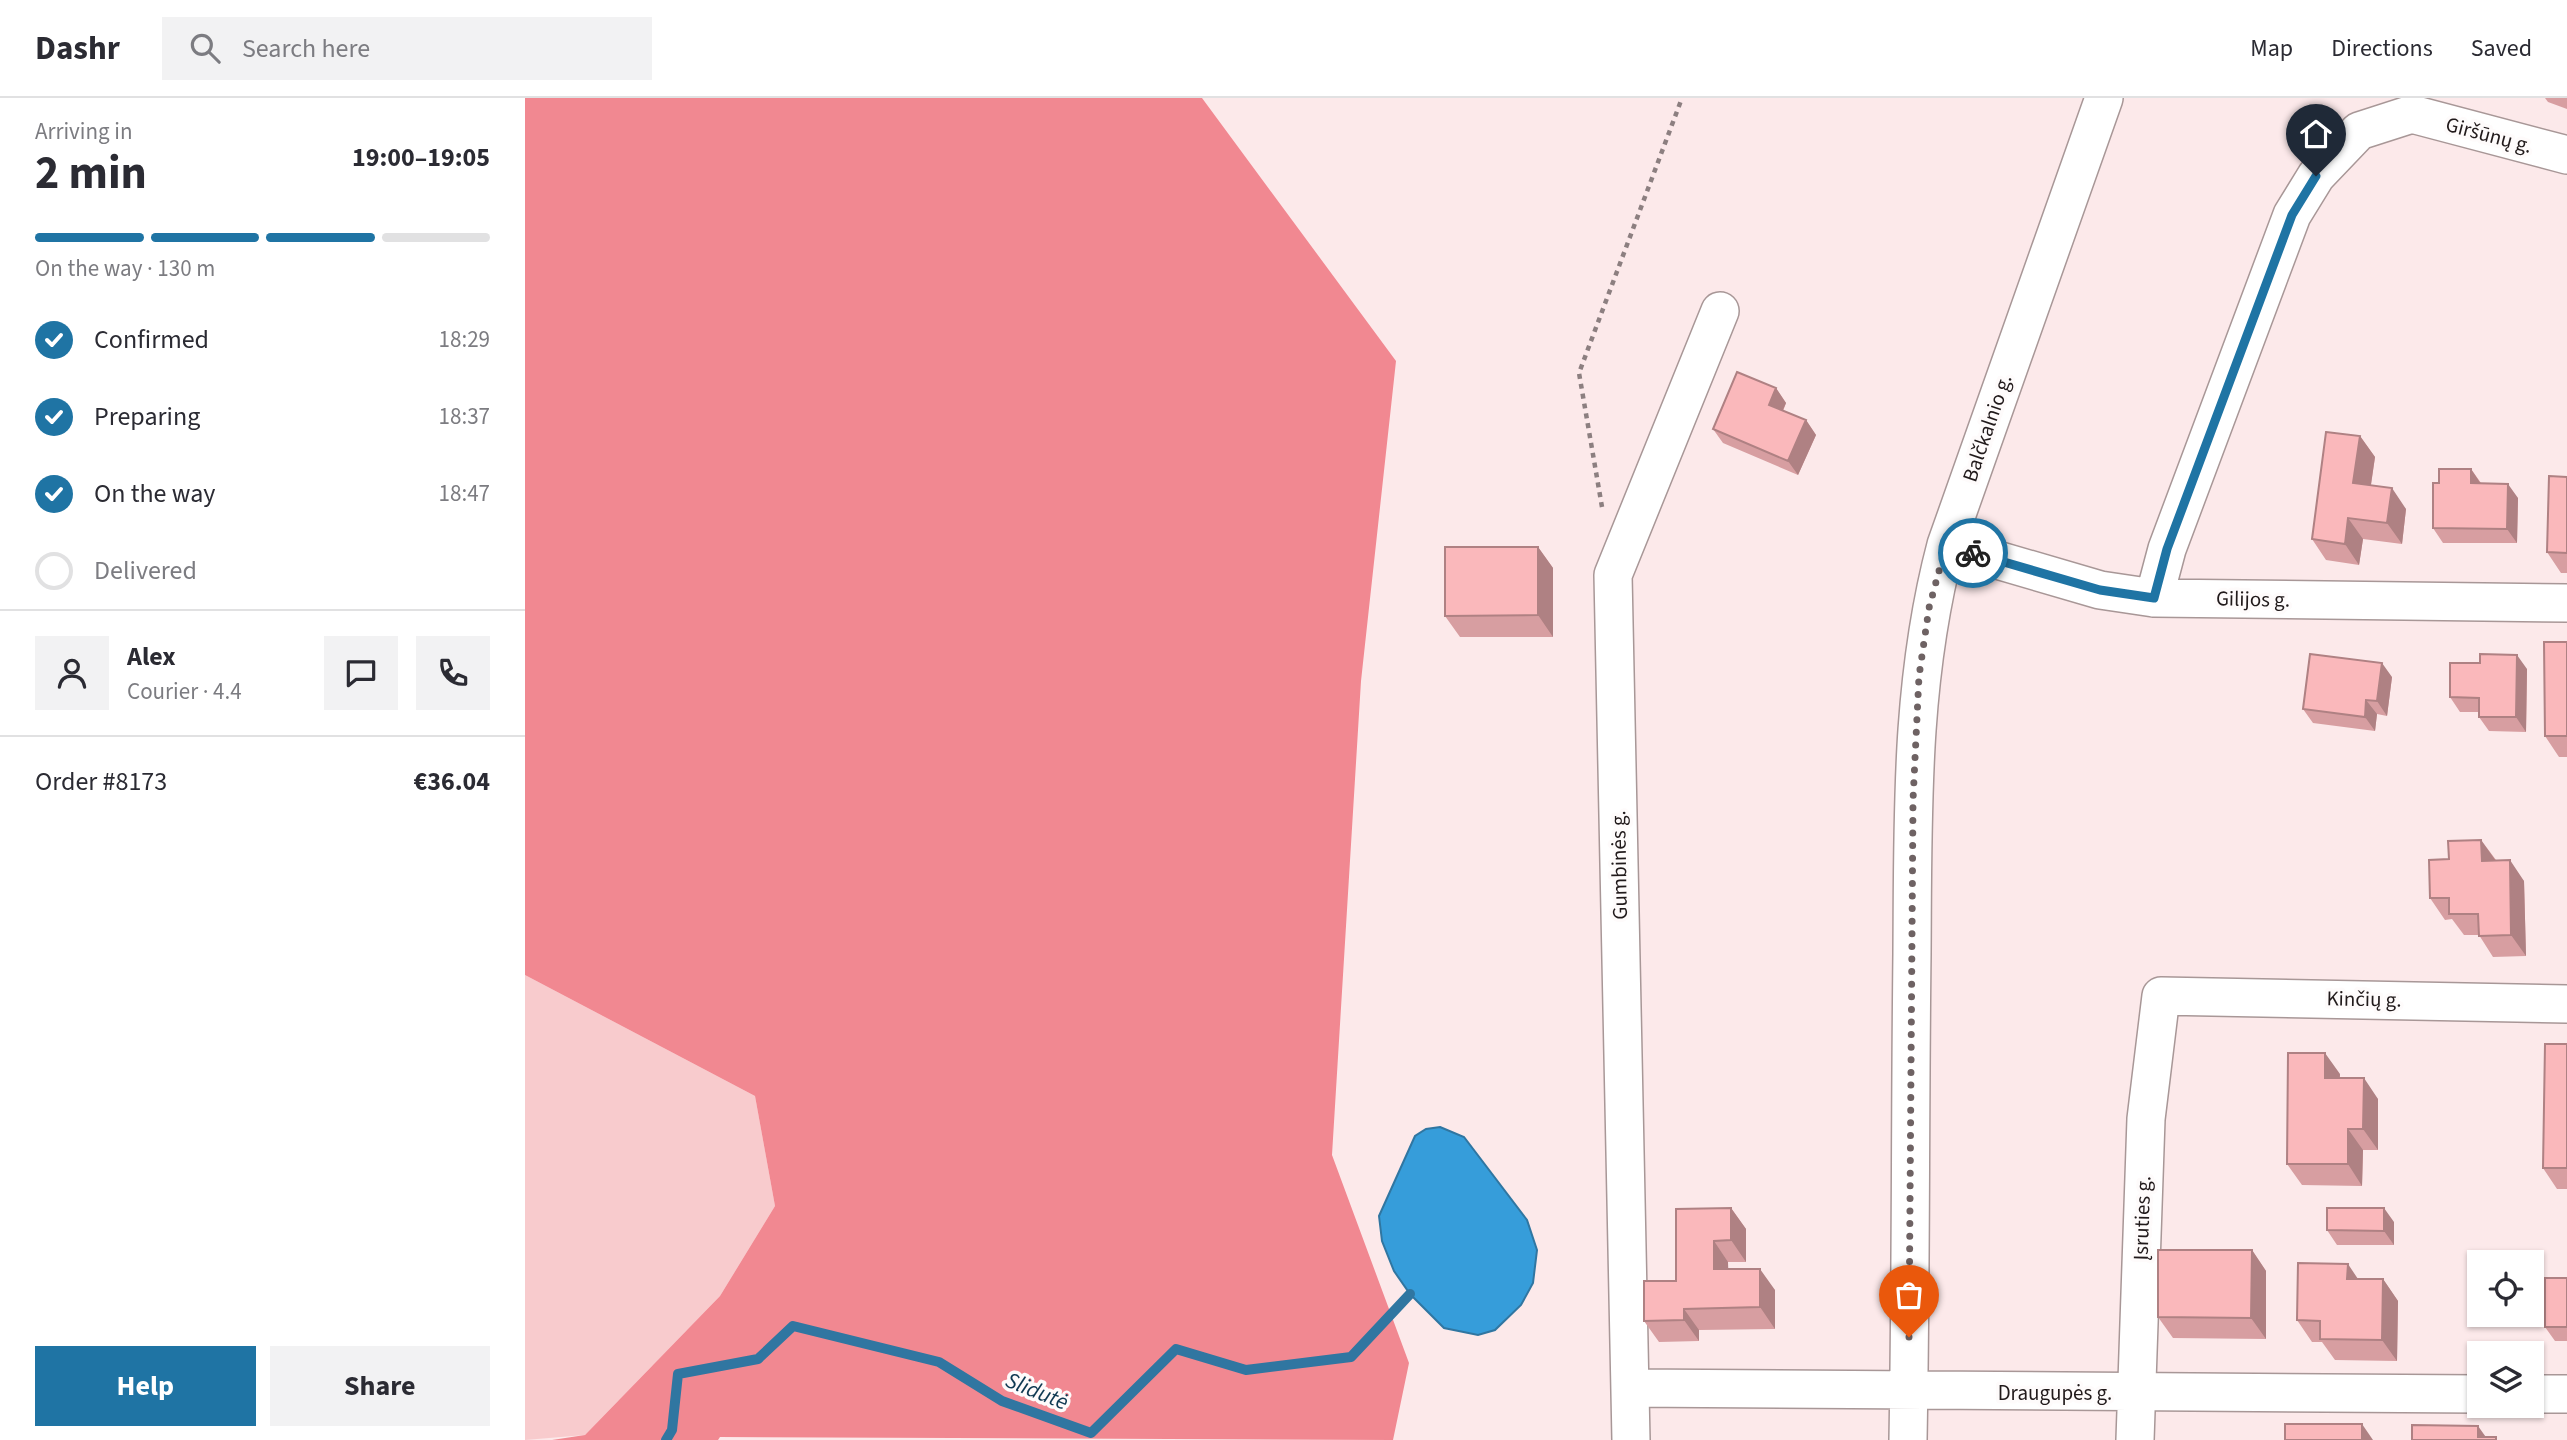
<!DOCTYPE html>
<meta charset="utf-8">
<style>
body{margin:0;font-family:"Source Sans 3",sans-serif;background:#f2f2f3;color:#2b2b33;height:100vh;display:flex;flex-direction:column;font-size:26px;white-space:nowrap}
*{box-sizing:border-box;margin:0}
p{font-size:23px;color:#7c7c81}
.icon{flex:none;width:38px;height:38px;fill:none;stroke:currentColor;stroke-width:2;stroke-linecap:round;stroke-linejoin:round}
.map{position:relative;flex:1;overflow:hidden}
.side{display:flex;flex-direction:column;background:#fff;width:525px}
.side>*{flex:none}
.fabs{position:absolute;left:1942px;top:1152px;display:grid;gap:14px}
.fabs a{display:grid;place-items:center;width:77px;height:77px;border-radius:0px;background:#fff;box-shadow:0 2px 5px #0004;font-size:35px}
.pin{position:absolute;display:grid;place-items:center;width:60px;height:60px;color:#fff;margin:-72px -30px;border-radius:50% 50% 50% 0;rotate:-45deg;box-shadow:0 0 7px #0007}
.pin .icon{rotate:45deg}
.courier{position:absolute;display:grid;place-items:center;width:70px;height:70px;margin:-35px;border:5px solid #1f74a4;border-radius:50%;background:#fff;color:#222;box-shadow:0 2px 9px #0007}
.headline em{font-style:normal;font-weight:700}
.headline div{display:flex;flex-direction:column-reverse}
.headline{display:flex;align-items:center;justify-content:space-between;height:119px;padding:0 35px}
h1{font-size:46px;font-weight:700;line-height:52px}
.bar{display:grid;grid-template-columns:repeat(4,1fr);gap:10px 7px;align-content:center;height:84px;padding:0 35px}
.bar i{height:9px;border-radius:5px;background:#e1e1e2}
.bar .selected{background:#1f74a4}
.bar p{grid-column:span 4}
.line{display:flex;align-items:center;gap:18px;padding:0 35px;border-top:2px solid #e1e1e2}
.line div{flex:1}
.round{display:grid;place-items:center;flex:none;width:74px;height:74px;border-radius:0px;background:#f2f2f3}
ol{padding:0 35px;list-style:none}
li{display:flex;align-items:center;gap:21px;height:77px}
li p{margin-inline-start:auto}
li .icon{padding:7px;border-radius:50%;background:#1f74a4;color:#fff;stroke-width:4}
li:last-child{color:#7c7c81}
li i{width:38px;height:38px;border:4px solid #e1e1e2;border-radius:50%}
.cta{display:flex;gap:14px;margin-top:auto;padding:14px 35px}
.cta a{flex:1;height:80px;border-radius:0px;background:#1f74a4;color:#fff;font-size:28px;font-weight:700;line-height:80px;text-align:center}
.cta a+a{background:#f2f2f3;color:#2b2b33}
header{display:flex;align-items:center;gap:42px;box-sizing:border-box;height:98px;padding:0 35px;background:#fff;border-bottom:2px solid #e1e1e2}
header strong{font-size:33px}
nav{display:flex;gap:38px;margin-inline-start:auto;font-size:24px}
.search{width:490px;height:63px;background:#f2f2f3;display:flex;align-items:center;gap:18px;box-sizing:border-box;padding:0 24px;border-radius:0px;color:#7c7c81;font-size:26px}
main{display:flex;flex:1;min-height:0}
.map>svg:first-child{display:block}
.green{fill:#f8cbcd}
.forest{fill:#f18891}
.water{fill:#369dda;stroke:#3076a1;stroke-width:2}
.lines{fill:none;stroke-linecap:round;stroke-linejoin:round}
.stream{stroke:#3076a1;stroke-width:10}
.minor-casing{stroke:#a89797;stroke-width:40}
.path{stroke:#8c7f80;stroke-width:4.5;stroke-dasharray:5 5;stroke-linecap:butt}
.minor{stroke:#fff;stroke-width:37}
.wall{fill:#d79ea1}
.shaded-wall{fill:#af8183}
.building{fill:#fab8bb;stroke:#af8183;stroke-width:2}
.done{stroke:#6e6263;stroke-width:7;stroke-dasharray:0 12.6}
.route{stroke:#1f74a4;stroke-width:9}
.labels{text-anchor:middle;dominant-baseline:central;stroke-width:7;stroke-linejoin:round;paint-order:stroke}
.street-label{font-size:21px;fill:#211a1b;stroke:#fefbfb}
.water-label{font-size:23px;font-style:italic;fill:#0f3952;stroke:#fefbfb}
</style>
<header>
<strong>Dashr</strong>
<div class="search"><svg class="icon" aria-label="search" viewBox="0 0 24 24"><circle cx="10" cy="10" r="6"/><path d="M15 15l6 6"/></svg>Search here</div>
<nav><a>Map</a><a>Directions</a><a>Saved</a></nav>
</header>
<main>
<section class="side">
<div class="headline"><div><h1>2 min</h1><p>Arriving in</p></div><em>19:00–19:05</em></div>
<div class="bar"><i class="selected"></i><i class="selected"></i><i class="selected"></i><i></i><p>On the way · 130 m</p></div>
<ol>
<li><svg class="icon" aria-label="check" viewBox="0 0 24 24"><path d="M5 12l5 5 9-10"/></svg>Confirmed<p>18:29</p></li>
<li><svg class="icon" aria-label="check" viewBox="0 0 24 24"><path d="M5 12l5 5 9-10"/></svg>Preparing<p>18:37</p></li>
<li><svg class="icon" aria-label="check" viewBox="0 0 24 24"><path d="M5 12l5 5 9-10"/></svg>On the way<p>18:47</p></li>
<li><i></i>Delivered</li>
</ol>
<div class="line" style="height:126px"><a class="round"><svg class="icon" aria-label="person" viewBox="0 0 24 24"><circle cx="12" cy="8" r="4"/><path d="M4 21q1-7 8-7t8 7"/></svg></a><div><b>Alex</b><p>Courier · 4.4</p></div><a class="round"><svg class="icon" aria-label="chat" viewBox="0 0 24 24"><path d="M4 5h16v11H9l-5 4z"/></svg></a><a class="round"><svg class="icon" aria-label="phone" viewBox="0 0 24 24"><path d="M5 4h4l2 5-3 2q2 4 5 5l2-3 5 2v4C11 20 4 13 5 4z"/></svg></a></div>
<div class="line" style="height:91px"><div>Order #8173</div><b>€36.04</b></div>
<div class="cta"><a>Help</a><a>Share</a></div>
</section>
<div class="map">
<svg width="2042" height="1342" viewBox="0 0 2042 1342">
<rect width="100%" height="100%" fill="#fce9ea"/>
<path class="green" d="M 0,877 L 230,998 L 250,1108 L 195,1198 L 60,1337 L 0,1342 Z"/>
<path class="forest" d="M 0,0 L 677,0 L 871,263 L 836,583 L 807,1057 L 884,1265 L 868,1342 L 195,1339 L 193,1342 L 27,1342 L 60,1337 L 195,1198 L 250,1108 L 230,998 L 0,877 Z"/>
<path class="water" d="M 915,1029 L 939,1039 L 1002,1122 L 1012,1152 L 1008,1185 L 996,1207 L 970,1232 L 953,1237 L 919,1230 L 885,1196 L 869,1173 L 857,1143 L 854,1118 L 890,1038 L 901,1031 Z"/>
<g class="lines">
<path class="stream" d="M 141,1342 L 147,1332 L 153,1276 L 233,1261 L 268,1228 L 414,1264 L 477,1303 L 566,1335 L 651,1251 L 721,1272 L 826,1259 L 885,1196"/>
<g class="minor-casing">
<path id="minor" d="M 1421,447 L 1575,492 L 1629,500 L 2042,505
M 1629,500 L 1642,451 L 1767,117 L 1791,78 L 1834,33 L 1887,16 L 2042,57
M 1105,1290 L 1955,1296
M 2007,1296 L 2042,1296
M 1106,1342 L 1088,477 L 1195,213
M 1383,1342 C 1386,1180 1385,1018 1387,856 C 1388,716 1385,583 1421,447 L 1579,0
M 1610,1342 L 1621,1021 L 1636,898 L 2042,906"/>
</g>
<path class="path" d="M 1077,409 L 1054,275 L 1157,0"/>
<use href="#minor" class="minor"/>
</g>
<path class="wall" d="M 2020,0 L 2042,0 L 2042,11 L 2023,4 Z
M 1251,290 L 1261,305 L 1258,313 L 1281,322 L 1291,337 L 1273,377 L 1198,345 L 1188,331 Z
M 1835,338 L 1850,359 L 1846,387 L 1881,411 L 1877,446 L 1838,441 L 1834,467 L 1801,462 L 1787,441 Z
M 1946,371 L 1956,385 L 1993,400 L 1992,445 L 1918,445 L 1908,430 L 1914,385 Z
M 2042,379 L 2042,475 L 2036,475 L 2022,454 Z
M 1013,449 L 1028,470 L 1028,539 L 935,539 L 920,518 Z
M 2042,544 L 2042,659 L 2034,659 L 2020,638 Z
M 1955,565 L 2002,571 L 2001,634 L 1964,633 L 1954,619 L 1954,614 L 1935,614 L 1925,599 Z
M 1867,579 L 1862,618 L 1852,616 L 1850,633 L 1788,625 L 1778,611 Z
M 1956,742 L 1971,762 L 1999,783 L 2001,858 L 1968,859 L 1954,837 L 1939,837 L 1927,821 L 1920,822 L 1905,800 L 1924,761 Z
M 2042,946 L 2042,1091 L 2032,1091 L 2018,1070 Z
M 1815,976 L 1814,980 L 1853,1001 L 1853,1052 L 1838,1052 L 1837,1088 L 1777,1087 L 1762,1066 Z
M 1206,1110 L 1221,1131 L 1221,1164 L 1203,1164 L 1203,1171 L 1250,1192 L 1250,1231 L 1174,1232 L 1174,1243 L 1134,1244 L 1119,1223 L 1151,1183 Z
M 1869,1124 L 1869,1147 L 1812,1147 L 1802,1132 Z
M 1727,1152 L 1741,1173 L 1741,1241 L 1648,1240 L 1633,1219 Z
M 2042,1180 L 2042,1243 L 2030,1243 L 2020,1229 Z
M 1833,1181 L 1858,1181 L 1873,1203 L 1872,1263 L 1810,1262 L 1797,1244 L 1787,1244 L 1772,1222 Z"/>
<path class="shaded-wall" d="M 1251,290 L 1261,305 L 1254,321 L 1244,307 Z
M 1281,322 L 1291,337 L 1273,377 L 1263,363 Z
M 1835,338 L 1850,359 L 1843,406 L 1828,385 Z
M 1946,371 L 1956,386 L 1946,385 Z
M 1983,386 L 1993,400 L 1992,445 L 1982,431 Z
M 1867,390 L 1881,411 L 1877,446 L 1862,425 Z
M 1823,420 L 1838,441 L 1834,467 L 1820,446 Z
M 1013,449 L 1028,470 L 1028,539 L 1013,517 Z
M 1992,557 L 2002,571 L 2001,634 L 1991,619 Z
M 1857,565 L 1867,579 L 1862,618 L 1852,603 Z
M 1841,602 L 1852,616 L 1850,633 L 1840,619 Z
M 1956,742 L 1971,763 L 1957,763 Z
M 1985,762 L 1999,783 L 2001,858 L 1986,837 Z
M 1800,955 L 1815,976 L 1814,1001 L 1800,980 Z
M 1839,980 L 1853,1001 L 1853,1052 L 1838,1031 Z
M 1823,1031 L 1838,1052 L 1837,1088 L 1823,1066 Z
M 1206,1110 L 1221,1131 L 1221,1164 L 1206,1142 Z
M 1859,1110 L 1869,1124 L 1869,1147 L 1859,1133 Z
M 1189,1143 L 1203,1164 L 1204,1193 L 1189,1171 Z
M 1727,1152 L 1741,1173 L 1741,1241 L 1726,1220 Z
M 1823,1166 L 1837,1187 L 1822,1181 Z
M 1235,1171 L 1250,1192 L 1250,1231 L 1235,1209 Z
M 1858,1181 L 1873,1203 L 1872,1263 L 1857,1242 Z
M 1159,1211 L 1174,1232 L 1174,1243 L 1159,1222 Z
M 1837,1326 L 1848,1342 L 1837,1342 Z
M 1953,1328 L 1963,1342 L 1953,1339 Z"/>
<path class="building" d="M 1212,274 L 1251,290 L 1244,307 L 1281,322 L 1263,363 L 1188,331 Z
M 1801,334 L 1835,338 L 1828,385 L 1867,390 L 1862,425 L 1823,420 L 1820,446 L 1787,441 Z
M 1914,371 L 1946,371 L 1946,385 L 1983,386 L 1982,431 L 1908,430 L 1908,385 L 1914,385 Z
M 2024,378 L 2042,379 L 2042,455 L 2022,454 Z
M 920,449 L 1013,449 L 1013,517 L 920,518 Z
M 2019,544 L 2042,544 L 2042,638 L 2020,638 Z
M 1785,556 L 1857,565 L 1852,603 L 1841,602 L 1840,619 L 1778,611 Z
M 1955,556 L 1992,557 L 1991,619 L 1954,619 L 1954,600 L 1925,599 L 1925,565 L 1955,565 Z
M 1956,742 L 1957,763 L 1985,762 L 1986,837 L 1954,838 L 1953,816 L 1924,816 L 1924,800 L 1905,800 L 1904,762 L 1924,761 L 1923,743 Z
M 2020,946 L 2042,946 L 2042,1070 L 2018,1070 Z
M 1763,955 L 1800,955 L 1800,980 L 1839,980 L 1838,1031 L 1823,1031 L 1823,1066 L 1762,1066 Z
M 1206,1110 L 1206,1142 L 1189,1143 L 1189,1171 L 1235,1171 L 1235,1209 L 1159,1211 L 1159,1222 L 1119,1223 L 1119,1183 L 1151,1183 L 1151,1111 Z
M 1802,1110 L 1859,1110 L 1859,1133 L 1802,1132 Z
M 1633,1152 L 1727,1152 L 1726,1220 L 1633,1219 Z
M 1773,1165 L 1823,1166 L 1822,1181 L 1858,1181 L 1857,1242 L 1795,1241 L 1795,1223 L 1772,1222 Z
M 2020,1180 L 2042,1180 L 2042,1229 L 2020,1229 Z
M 1760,1326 L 1837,1326 L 1837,1342 L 1760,1342 Z
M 1887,1327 L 1953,1328 L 1953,1339 L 1971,1339 L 1971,1342 L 1887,1342 Z"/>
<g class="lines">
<path class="done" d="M 1384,1239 L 1388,702 L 1394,578 L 1404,510 L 1421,447 L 1448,455"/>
<path class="route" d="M 1448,455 L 1575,492 L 1629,500 L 1642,451 L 1767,117 L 1791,78"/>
</g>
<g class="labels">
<g class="street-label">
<text transform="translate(1964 37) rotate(15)">Giršūnų g.</text>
<text transform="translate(1462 330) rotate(-71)">Balčkalnio g.</text>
<text transform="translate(1728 501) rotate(1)">Gilijos g.</text>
<text transform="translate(1094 767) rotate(-91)">Gumbinės g.</text>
<text transform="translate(1839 901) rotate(1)">Kinčių g.</text>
<text transform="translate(1617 1120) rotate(-88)">Įsruties g.</text>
<text x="1530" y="1295">Draugupės g.</text>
</g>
<g class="water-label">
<text transform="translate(512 1293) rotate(22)">Slidutė</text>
</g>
</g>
</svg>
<div class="fabs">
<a><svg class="icon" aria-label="locate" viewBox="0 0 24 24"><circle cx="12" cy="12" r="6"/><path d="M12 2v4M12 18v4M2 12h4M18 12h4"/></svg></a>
<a><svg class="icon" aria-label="layers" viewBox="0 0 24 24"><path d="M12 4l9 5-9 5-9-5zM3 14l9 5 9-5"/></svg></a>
</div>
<div class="pin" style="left:1384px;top:1239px;background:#ea580c"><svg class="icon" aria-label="bag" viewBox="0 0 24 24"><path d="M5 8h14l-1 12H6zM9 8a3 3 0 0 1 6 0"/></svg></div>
<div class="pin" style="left:1791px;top:78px;background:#1f2937"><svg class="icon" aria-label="home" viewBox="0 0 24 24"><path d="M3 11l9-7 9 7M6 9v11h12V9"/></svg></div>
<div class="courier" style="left:1448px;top:455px"><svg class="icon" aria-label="bike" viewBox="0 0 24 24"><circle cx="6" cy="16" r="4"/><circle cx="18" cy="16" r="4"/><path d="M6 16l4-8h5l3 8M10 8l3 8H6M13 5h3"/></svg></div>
</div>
</main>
